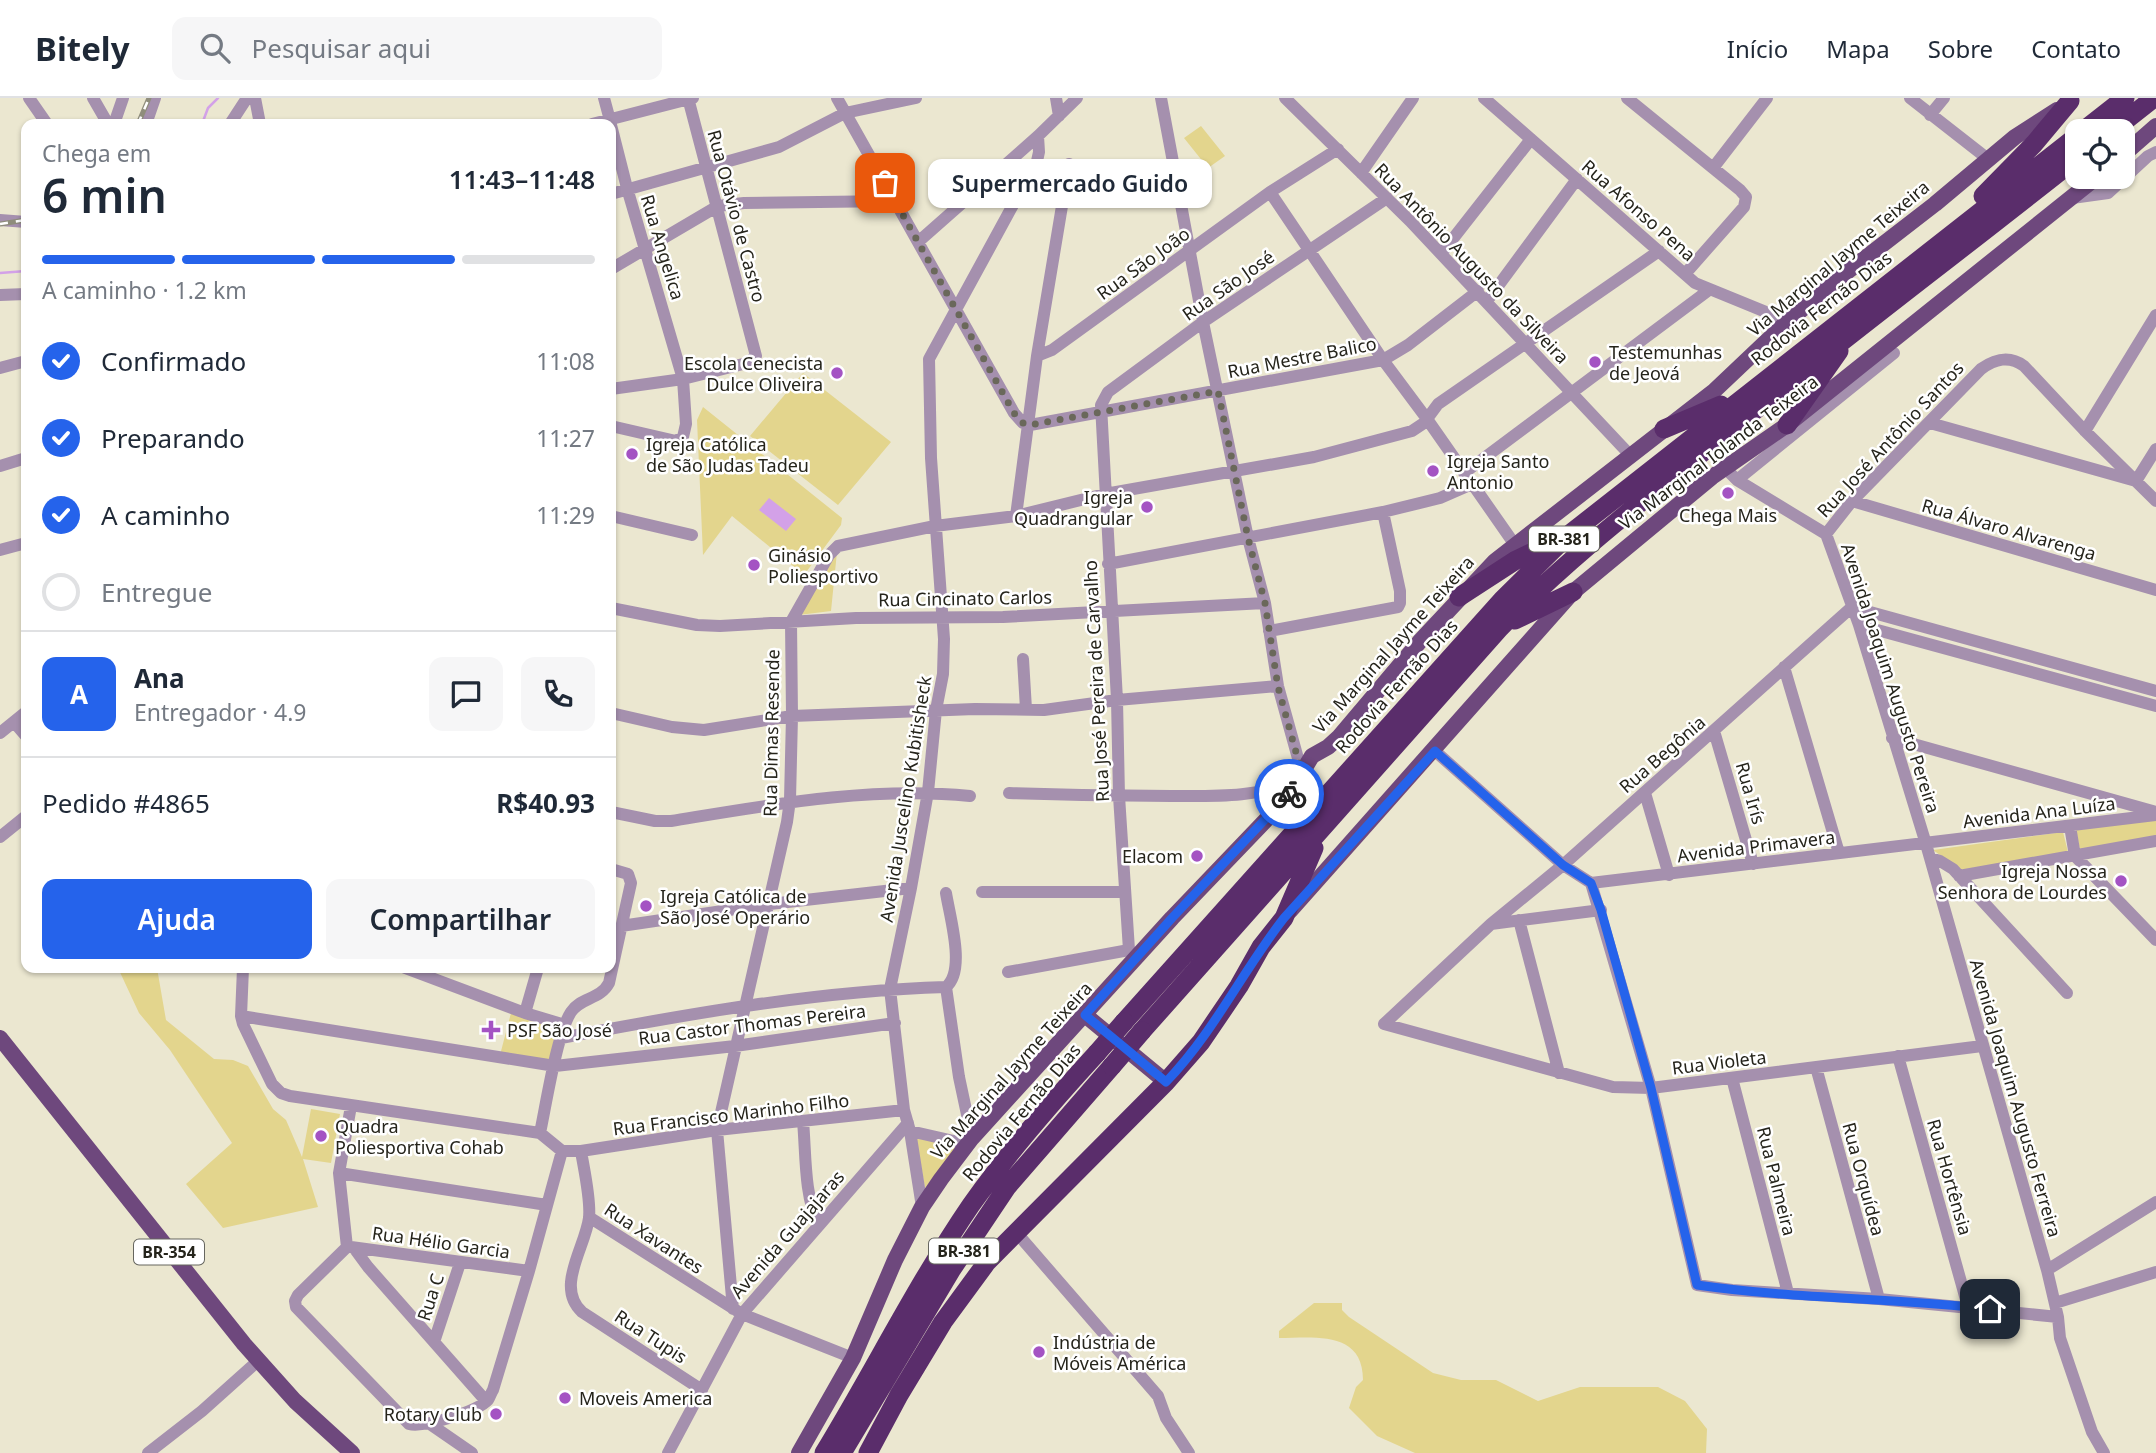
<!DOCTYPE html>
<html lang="pt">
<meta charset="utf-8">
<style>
body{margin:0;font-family:"Noto Sans",sans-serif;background:#f6f6f7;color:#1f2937;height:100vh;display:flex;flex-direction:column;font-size:26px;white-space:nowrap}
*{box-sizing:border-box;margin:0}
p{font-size:23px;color:#747a83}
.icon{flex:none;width:38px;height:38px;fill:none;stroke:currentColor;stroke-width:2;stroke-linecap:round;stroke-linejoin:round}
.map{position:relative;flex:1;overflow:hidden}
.details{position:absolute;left:21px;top:21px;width:595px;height:854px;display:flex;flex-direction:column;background:#fff;border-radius:14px;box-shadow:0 2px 5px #0004}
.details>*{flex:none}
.fabs{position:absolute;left:2065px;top:21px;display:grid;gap:14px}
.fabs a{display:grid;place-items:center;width:70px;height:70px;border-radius:14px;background:#fff;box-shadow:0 2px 5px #0004;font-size:35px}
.pin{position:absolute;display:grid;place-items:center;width:60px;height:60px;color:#fff;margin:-30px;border-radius:14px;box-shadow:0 4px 10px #0006}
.courier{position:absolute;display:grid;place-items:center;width:70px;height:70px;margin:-35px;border:5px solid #2563eb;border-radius:50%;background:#fff;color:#222;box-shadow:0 2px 9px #0007}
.bubble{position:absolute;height:49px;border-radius:14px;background:#fff;box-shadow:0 2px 5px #0004;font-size:23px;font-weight:600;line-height:49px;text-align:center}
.head em{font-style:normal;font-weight:600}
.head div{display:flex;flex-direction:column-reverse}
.head{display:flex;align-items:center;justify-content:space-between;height:119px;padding:0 21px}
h1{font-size:46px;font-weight:600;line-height:52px}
.bar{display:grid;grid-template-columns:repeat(4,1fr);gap:10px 7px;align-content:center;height:84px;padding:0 21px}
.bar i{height:9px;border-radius:5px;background:#e0e1e3}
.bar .current{background:#2563eb}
.bar p{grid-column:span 4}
.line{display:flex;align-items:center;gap:18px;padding:0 21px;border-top:2px solid #e0e1e3}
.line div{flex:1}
.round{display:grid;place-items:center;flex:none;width:74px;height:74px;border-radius:14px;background:#f6f6f7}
ol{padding:0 21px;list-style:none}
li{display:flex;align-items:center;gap:21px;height:77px}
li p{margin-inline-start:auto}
li .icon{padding:7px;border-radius:50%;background:#2563eb;color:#fff;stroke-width:4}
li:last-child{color:#747a83}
li i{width:38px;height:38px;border:4px solid #e0e1e3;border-radius:50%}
.button{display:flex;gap:14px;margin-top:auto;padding:14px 21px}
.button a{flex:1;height:80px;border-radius:14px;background:#2563eb;color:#fff;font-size:28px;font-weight:600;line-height:80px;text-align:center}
.button a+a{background:#f6f6f7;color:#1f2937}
header{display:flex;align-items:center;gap:42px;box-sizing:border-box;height:98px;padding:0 35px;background:#fff;border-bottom:2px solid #e0e1e3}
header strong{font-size:33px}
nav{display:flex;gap:38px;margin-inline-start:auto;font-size:24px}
.search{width:490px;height:63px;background:#f6f6f7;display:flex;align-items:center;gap:18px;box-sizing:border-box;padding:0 24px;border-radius:14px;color:#747a83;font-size:26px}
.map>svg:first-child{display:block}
.green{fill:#e3d58d}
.water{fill:#d3a1e8}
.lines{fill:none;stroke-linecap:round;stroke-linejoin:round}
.stream{stroke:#d3a1e8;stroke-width:2.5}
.minor{stroke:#a590ae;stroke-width:12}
.major{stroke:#6e487d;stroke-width:16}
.highway{stroke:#5a2d6b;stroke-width:19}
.rail-casing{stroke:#8f8d7c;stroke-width:5}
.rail{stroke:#fff;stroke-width:2.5;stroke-dasharray:8;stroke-linecap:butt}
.highway-bridge{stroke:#5a2d6b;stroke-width:19}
.done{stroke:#6a685a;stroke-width:7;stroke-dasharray:0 12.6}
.route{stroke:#2563eb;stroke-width:9}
.poi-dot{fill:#a453c3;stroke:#fff;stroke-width:2.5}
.labels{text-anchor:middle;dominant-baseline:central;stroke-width:5;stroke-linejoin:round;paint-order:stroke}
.shield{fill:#fff;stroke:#66665f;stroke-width:2}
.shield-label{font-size:16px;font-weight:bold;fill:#25241b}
.street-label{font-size:18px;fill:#25241b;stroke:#fff}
.poi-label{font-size:18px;fill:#25241b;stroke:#fff;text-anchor:start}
</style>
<header>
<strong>Bitely</strong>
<div class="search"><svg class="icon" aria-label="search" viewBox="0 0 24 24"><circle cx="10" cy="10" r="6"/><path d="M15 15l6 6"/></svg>Pesquisar aqui</div>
<nav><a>Início</a><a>Mapa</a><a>Sobre</a><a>Contato</a></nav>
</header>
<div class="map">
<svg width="2156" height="1355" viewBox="0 0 2156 1355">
<rect width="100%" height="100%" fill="#ebe7d0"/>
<path class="green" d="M 1201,28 L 1225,58 L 1208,70 L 1184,40 Z
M 803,275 L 891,344 L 838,407 L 750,338 Z
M 703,309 L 842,420 L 841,427 L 804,477 L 732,418 L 703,457 L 697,322 Z
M 837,454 L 831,513 L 799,517 Z
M 2156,722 L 2156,739 L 2080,752 L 2076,732 Z
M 2063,734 L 2068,754 L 1961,772 L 1933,752 Z
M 118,870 L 157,870 L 166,922 L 214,961 L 233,962 L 248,968 L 273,1011 L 286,1022 L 302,1059 L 311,1011 L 340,1016 L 331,1065 L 303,1061 L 318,1109 L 223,1130 L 186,1086 L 232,1045 L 170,952 L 139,915 Z
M 511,915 L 557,930 L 549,964 L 500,957 Z
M 916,1038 L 957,1048 L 925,1090 Z
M 1314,1205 L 1342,1205 L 1342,1212 L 1349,1219 L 1433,1275 L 1461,1282 L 1496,1282 L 1538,1303 L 1580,1289 L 1658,1289 L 1685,1303 L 1707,1331 L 1706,1355 L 1415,1355 L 1377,1338 L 1349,1310 L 1356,1289 L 1363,1282 C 1363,1232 1314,1240 1279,1240 L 1279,1233 Z"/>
<path class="water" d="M 769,400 L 796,421 L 786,433 L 759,412 Z"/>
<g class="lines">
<path class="stream" d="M 202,26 L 208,10 L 218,0
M 0,175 L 26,173"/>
<path class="minor" d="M 29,0 L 47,26
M 93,0 L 108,26
M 255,0 L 260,26
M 604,0 L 611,26
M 837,0 L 1014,315 L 1023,325 L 1030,327 L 1383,262 L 1408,247 L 1478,193
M 1056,0 L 1059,18
M 1161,0 L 1203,224 L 1248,440 L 1265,505 L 1278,588 L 1302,675
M 1285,0 L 1410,123 L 1630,357
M 1484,0 L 1695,185 L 1788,223
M 1627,0 L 1740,92 L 1746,99 L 1744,109 L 1685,176
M 1910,0 L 1988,61
M 1930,17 L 1944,0
M 114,26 L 123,0
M 146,26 L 155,0
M 230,26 L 247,0
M 592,26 L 693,0
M 611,27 L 627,90 L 683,281 L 686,326 L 683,339 L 676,343 L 611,328
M 1713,70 L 1767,0
M 1361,75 L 1413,0
M 1270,94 L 1383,262 L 1427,321 L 1515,447
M 611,96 L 779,49 L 845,15 L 916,0
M 2072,100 L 2108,95 L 2148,58 L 2156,54
M 0,122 L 26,124
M 918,144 L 1038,38 L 1077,0
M 1441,156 L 1531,41
M 611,171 L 718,108 L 744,105 L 895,103
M 0,197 L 26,196
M 1487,203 L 1577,81
M 1037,258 L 1052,252 L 1270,94 L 1338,51
M 0,270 L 26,263
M 611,291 L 683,281 L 747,265 L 756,258 L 688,0
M 1930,325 L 2136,383 L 2156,351
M 2085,333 L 2156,217
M 0,368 L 26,360
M 1725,370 L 1737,382 L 1826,436 L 1859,527 L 1926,746 L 2047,1172 L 2058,1219 L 2060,1240 L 2092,1334 L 2104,1355
M 1464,375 L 1709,192
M 1737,382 L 1894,255
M 1852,403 L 2156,492
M 611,418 L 692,437
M 1016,418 L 1037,258 L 1069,66
M 1826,436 L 1852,403 L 1981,271 C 1995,261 2009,257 2024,268 L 2085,333 L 2156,403
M 0,452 L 26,445
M 1108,466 L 1383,414 L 1440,400 L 1472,386
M 611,510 L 697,527 L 720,528 L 856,520 L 1003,519 L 1265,505
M 1859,527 L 2156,608
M 1269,533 L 1398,509 L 1400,505 L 1400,493 L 1383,414
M 1023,561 L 1026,611
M 1784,569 L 1839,755
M 611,615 L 672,629 L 704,632 L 792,618 L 975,611 L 1044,612 L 1117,602 L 1278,588
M 14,624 L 26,638
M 1714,633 L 1753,766
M 0,635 L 26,614
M 1892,640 L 2156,714
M 1435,653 L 1563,767 L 1591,785
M 1009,695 C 1063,697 1117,698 1171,698 C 1214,698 1258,700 1299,682
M 1645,695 L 1669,777
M 611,714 L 655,723 L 671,723 C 769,707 870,688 970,698
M 2070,728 L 2075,758 L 2156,842
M 0,739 L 26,718
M 1930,760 L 1940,763 L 1953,771 L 2067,895
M 1959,778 L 2156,743
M 1591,785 L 1651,990 L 1697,1187 L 1732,1192 L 1879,1201 L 2058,1219
M 1591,785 L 2156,717
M 982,794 L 1124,794
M 1519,822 L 1559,975
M 1491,826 L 1601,812
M 621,828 L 770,806 L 911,790
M 243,870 L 241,918 L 243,926 L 272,986 L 281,995 L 290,998 L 540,1035
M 405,870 L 525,915 L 565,927
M 1008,874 L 1129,852 L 1119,698 L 1117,602 L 1101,307 L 1108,294 L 1203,224 L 1387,100
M 946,889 L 959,979 L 972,1040
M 525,915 L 538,870
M 241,918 L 555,968 L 735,948 L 895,925
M 561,940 C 688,916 817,893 946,889 C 966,873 950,820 946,795
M 1982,948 L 1651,990 L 1613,989 L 1384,926 L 1491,826 L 1563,767 L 1852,509 L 2156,593
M 1898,958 L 1968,1209
M 1816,969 L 1879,1201
M 1732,980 L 1788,1195
M 803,1023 C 806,1056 804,1096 818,1126
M 910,1033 L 967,1046
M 540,1035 C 546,1007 557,935 571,914 C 581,899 600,902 609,885 L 631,785 L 628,776 L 611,771
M 540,1035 L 562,1053
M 562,1053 L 581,1053 L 717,1032 L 904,1012
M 581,1053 C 584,1072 591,1101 589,1120 C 585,1150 555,1189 582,1214 L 702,1292
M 339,1075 L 547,1107
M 922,1109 L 910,1033 L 904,1012 L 890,891 L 911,790 L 928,694 L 936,612 L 943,576 L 944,541 L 931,360 L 929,261 L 1037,63 L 1039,54 L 1038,38
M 589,1119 L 742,1216 L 853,1260
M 1015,1133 L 1158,1298 L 1166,1320 L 1189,1355
M 347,1149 L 298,1197 L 295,1203 L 296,1209 L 409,1326 C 424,1330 478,1313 488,1302 C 490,1299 491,1295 493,1292 L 529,1173 L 562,1053
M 347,1149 L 339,1075 L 351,1008
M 351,1149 L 529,1173
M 354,1150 L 368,1169 L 486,1303
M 2047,1172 L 2156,1104
M 2055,1205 L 2156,1174
M 733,1211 L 717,1032 L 787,724 L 790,702 L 792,618 L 791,524 L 829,457 L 838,448 L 935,428 L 1016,418 L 1105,396 L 1314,359 L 1412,333 L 1424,325 L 1438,306 L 1659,153
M 434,1244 L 460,1165
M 430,1326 L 472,1355
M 148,1355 L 202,1313 L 259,1262
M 668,1355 L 742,1216 L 908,1025"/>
<path class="major" d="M 2123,57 L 2156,28
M 1290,813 L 1573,494 L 1712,379 L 1787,327 L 2097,79
M 1085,917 L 1166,984
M 0,940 L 244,1246 L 295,1303 L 352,1355
M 799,1355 L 853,1260 L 895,1162 L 922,1109 L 941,1081 L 972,1040 L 1172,820 L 1286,701 L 1312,658 L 1328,649 L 1339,639 L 1421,542 L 1495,463 L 1714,293 L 1788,223 L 1838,181 L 1935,106 L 2015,39 L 2057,12"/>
<path class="highway" d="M 2083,33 L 2125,0
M 2112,33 L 2154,0
M 1983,98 L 2034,46 L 2070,3
M 1787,327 L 1839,253
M 1664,331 L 1721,307
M 1459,499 L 1516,462 L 1552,445
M 1515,522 L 1573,494
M 1124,924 L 1502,502 L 1566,439 L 2077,38
M 1142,933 L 1499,531 C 1562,466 1632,411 1703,354 C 1826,254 1952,159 2077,60
M 824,1355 C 874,1273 917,1186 971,1107 C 1009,1053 1052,1004 1097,955
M 842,1355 L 952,1171 L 1007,1089 L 1112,968
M 868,1355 L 899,1297 L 943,1224 L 987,1164 L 1166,984 L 1201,944 L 1239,888 L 1261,849 L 1284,820 L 1314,750"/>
<g class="rail-casing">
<path id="rail" d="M 138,26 L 149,0
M 0,126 L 26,122"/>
</g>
<use href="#rail" class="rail"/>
<path class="highway-bridge" d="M 1097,955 L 1124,924
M 1112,968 L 1142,933"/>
</g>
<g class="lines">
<path class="done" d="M 885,85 L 1014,315 L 1023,325 L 1030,327 L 1218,293 L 1248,440 L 1265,505 L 1278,589 L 1302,676 L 1289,696"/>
<path class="route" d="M 1289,696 L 1172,820 L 1085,917 L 1166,984 C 1215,933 1241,875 1284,820 L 1435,653 L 1563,767 L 1591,785 L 1601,812 L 1651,990 L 1697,1187 C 1794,1201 1893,1200 1990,1211"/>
</g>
<g class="poi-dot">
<circle cx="1595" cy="264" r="7"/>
<circle cx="837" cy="275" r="7"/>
<circle cx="632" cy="356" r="7"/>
<circle cx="1433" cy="373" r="7"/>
<circle cx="1728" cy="395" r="7"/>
<circle cx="1147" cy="409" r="7"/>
<circle cx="754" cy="467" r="7"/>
<circle cx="1197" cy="758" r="7"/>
<circle cx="2121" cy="783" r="7"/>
<circle cx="646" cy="808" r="7"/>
<path d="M487.5 921.5h7v7h7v7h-7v7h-7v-7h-7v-7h7z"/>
<circle cx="321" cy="1038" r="7"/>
<circle cx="1039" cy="1254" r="7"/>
<circle cx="565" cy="1300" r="7"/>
<circle cx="496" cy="1316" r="7"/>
</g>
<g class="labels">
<g class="shield">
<rect x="1529" y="428.5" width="70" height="25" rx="5"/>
<rect x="929" y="1140.5" width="70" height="25" rx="5"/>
<rect x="134" y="1141.5" width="70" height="25" rx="5"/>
</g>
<g class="shield-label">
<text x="1564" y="441">BR-381</text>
<text x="964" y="1153">BR-381</text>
<text x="169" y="1154">BR-354</text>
</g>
<g class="street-label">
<text transform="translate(1639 112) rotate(41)">Rua Afonso Pena</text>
<text transform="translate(737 118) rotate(75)">Rua Otávio de Castro</text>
<text transform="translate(663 149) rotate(73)">Rua Angelica</text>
<text transform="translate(1838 160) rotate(-40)">Via Marginal Jayme Teixeira</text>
<text transform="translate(1143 165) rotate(-36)">Rua São João</text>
<text transform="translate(1472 165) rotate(46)">Rua Antônio Augusto da Silveira</text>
<text transform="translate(1228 187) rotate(-35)">Rua São José</text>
<text transform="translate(1821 210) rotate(-38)">Rodovia Fernão Dias</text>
<text transform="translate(1302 259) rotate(-11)">Rua Mestre Balico</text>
<text transform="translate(1890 341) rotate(-47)">Rua José Antônio Santos</text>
<text transform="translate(1718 354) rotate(-37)">Via Marginal Iolanda Teixeira</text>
<text transform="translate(2009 431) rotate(16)">Rua Álvaro Alvarenga</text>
<text transform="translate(965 500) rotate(-1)">Rua Cincinato Carlos</text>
<text transform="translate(1393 546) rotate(-48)">Via Marginal Jayme Teixeira</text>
<text transform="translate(1891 580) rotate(72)">Avenida Joaquim Augusto Pereira</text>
<text transform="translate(1096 583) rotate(-93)">Rua José Pereira de Carvalho</text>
<text transform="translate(1396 588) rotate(-48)">Rodovia Fernão Dias</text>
<text transform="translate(771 635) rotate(-89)">Rua Dimas Resende</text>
<text transform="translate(1662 656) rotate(-41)">Rua Begônia</text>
<text transform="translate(1751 695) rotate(74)">Rua Irís</text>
<text transform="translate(905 701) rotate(-81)">Avenida Juscelino Kubitisheck</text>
<text transform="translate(2039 714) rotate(-7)">Avenida Ana Luíza</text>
<text transform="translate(1756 748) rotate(-7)">Avenida Primavera</text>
<text transform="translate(752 926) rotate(-7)">Rua Castor Thomas Pereira</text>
<text transform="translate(1719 964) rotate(-7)">Rua Violeta</text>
<text transform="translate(1011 972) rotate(-48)">Via Marginal Jayme Teixeira</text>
<text transform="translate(2016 1000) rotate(74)">Avenida Joaquim Augusto Ferreira</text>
<text transform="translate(1021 1014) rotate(-50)">Rodovia Fernão Dias</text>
<text transform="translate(731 1016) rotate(-7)">Rua Francisco Marinho Filho</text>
<text transform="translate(1950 1079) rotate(74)">Rua Hortênsia</text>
<text transform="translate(1864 1081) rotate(75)">Rua Orquídea</text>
<text transform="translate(1777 1083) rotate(76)">Rua Palmeira</text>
<text transform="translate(787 1136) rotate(-49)">Avenida Guajajaras</text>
<text transform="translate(654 1140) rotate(33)">Rua Xavantes</text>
<text transform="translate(441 1144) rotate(8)">Rua Hélio Garcia</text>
<text transform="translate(430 1199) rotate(-72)">Rua C</text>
<text transform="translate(651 1238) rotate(33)">Rua Tupis</text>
</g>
<g class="poi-label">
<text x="1609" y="254">Testemunhas<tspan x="1609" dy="21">de Jeová</tspan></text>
<text x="823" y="265" text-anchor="end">Escola Cenecista<tspan x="823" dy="21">Dulce Oliveira</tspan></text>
<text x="646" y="346">Igreja Católica<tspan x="646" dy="21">de São Judas Tadeu</tspan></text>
<text x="1447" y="363">Igreja Santo<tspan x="1447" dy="21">Antonio</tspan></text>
<text x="1133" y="399" text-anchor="end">Igreja<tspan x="1133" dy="21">Quadrangular</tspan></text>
<text x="1728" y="417" text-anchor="middle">Chega Mais</text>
<text x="768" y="457">Ginásio<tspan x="768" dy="21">Poliesportivo</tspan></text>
<text x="1183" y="758" text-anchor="end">Elacom</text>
<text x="2107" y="773" text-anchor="end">Igreja Nossa<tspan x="2107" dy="21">Senhora de Lourdes</tspan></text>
<text x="660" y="798">Igreja Católica de<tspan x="660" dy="21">São José Operário</tspan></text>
<text x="507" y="932">PSF São José</text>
<text x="335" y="1028">Quadra<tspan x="335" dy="21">Poliesportiva Cohab</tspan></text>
<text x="1053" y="1244">Indústria de<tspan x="1053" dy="21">Móveis América</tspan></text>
<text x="579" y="1300">Moveis America</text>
<text x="482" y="1316" text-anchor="end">Rotary Club</text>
</g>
</g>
</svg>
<div class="fabs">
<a><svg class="icon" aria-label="locate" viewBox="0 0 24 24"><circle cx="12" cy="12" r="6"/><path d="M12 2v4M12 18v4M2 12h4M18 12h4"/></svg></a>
</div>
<div class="pin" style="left:885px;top:85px;background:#ea580c"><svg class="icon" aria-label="bag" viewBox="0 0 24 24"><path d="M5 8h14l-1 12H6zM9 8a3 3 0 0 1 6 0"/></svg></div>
<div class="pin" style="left:1990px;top:1211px;background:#1f2937"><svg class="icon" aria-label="home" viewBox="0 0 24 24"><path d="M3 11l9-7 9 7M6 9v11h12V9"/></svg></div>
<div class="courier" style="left:1289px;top:696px"><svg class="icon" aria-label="bike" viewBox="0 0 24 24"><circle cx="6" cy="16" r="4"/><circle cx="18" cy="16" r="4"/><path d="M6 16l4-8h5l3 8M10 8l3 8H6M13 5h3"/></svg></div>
<div class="bubble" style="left:928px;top:61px;width:284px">Supermercado Guido</div>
<section class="details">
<div class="head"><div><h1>6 min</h1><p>Chega em</p></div><em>11:43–11:48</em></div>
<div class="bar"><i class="current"></i><i class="current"></i><i class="current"></i><i></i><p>A caminho · 1.2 km</p></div>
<ol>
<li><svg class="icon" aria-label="check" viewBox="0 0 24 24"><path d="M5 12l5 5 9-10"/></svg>Confirmado<p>11:08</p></li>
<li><svg class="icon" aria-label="check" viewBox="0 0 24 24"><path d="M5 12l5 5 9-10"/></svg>Preparando<p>11:27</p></li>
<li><svg class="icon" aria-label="check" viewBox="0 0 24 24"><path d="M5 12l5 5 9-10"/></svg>A caminho<p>11:29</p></li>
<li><i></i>Entregue</li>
</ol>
<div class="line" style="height:126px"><b class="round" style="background:#2563eb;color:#fff">A</b><div><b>Ana</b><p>Entregador · 4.9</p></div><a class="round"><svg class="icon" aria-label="chat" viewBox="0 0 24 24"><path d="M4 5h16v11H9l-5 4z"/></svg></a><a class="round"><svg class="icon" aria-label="phone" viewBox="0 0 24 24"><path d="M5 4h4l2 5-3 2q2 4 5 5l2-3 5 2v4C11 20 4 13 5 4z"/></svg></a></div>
<div class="line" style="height:91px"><div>Pedido #4865</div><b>R$40.93</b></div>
<div class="button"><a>Ajuda</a><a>Compartilhar</a></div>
</section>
</div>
